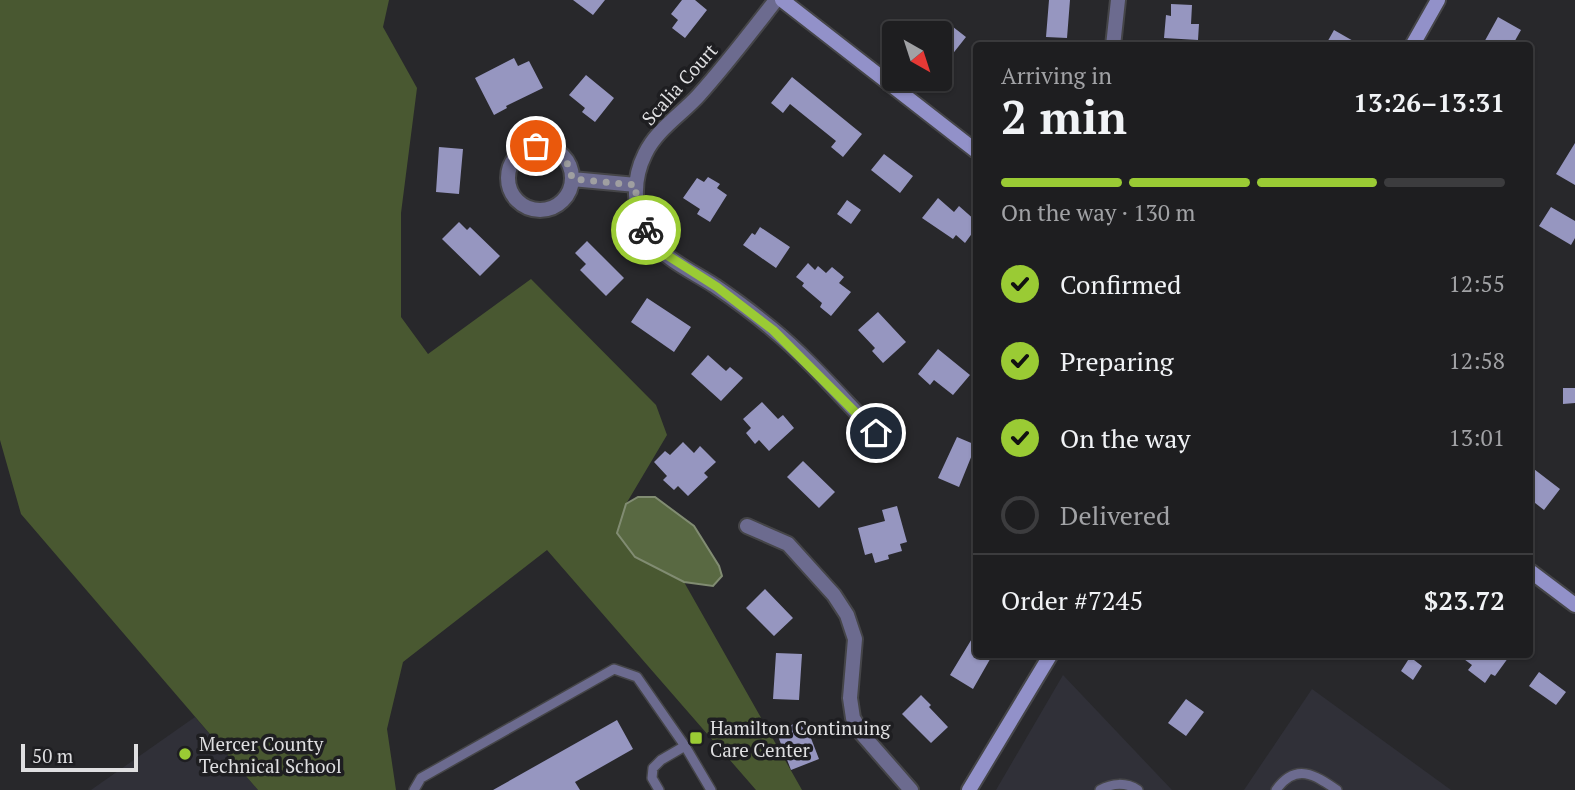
<!DOCTYPE html>
<meta charset="utf-8">
<style>
body{margin:0;font-family:"PT Serif",serif;background:#262729;color:#f1f3f6;height:100vh;display:flex;flex-direction:column;font-size:26px;white-space:nowrap}
*{box-sizing:border-box;margin:0}
p{font-size:23px;color:#a1a2a5}
.icon{flex:none;width:38px;height:38px;fill:none;stroke:currentColor;stroke-width:2;stroke-linecap:round;stroke-linejoin:round}
.map{position:relative;flex:1;overflow:hidden}
.sheet{position:absolute;left:973px;top:42px;width:560px;height:616px;display:flex;flex-direction:column;background:#1e1e20;border-radius:7px;box-shadow:0 2px 5px #0004,0 0 0 2px #3c3c3e}
.sheet>*{flex:none}
.needle{width:46px;rotate:141deg}
.controls{position:absolute;left:882px;top:21px;display:grid;gap:14px}
.controls a{display:grid;place-items:center;width:70px;height:70px;border-radius:7px;background:#1e1e20;box-shadow:0 2px 5px #0004,0 0 0 2px #3c3c3e;font-size:35px}
.scale{position:absolute;left:21px;bottom:18px;width:117px;box-sizing:border-box;padding-left:7px;border:4px solid #dfdfe1;border-top:0;font-size:19px;line-height:24px;white-space:nowrap;color:#dfdfe1;-webkit-text-stroke:5px #1e1e21;paint-order:stroke}
.pin{position:absolute;display:grid;place-items:center;width:60px;height:60px;color:#fff;margin:-30px;border:4px solid #fff;border-radius:50%;box-shadow:0 2px 7px #0007}
.courier{position:absolute;display:grid;place-items:center;width:70px;height:70px;margin:-35px;border:5px solid #9acb34;border-radius:50%;background:#fff;color:#222;box-shadow:0 2px 9px #0007}
.summary em{font-style:normal;font-weight:700}
.summary div{display:flex;flex-direction:column-reverse}
.summary{display:flex;align-items:center;justify-content:space-between;height:119px;padding:0 28px}
h1{font-size:46px;font-weight:700;line-height:52px}
.bar{display:grid;grid-template-columns:repeat(4,1fr);gap:10px 7px;align-content:center;height:84px;padding:0 28px}
.bar i{height:9px;border-radius:5px;background:#3c3c3e}
.bar .active{background:#9acb34}
.bar p{grid-column:span 4}
.line{display:flex;align-items:center;gap:18px;padding:0 28px;border-top:2px solid #3c3c3e}
.line div{flex:1}
ol{padding:0 28px;list-style:none}
li{display:flex;align-items:center;gap:21px;height:77px}
li p{margin-inline-start:auto}
li .icon{padding:7px;border-radius:50%;background:#9acb34;color:#111;stroke-width:4}
li:last-child{color:#a1a2a5}
li i{width:38px;height:38px;border:4px solid #3c3c3e;border-radius:50%}
.map>svg:first-child{display:block}
.built{fill:#303038}
.forest{fill:#495831}
.water{fill:#596942;stroke:#818c72;stroke-width:2}
.building{fill:#9696c0}
.lines{fill:none;stroke-linecap:round;stroke-linejoin:round}
.lane-casing{stroke:#454548;stroke-width:12}
.street-casing{stroke:#454548;stroke-width:18}
.secondary-casing{stroke:#454548;stroke-width:18}
.lane{stroke:#6c6b8f;stroke-width:9}
.street{stroke:#6c6b8f;stroke-width:14}
.secondary{stroke:#9291c9;stroke-width:14}
.done{stroke:#9f9fa1;stroke-width:7;stroke-dasharray:0 12.6}
.route{stroke:#9acb34;stroke-width:9}
.poi-dot{fill:#9acb34;stroke:#1e1e21;stroke-width:2.5}
.labels{text-anchor:middle;dominant-baseline:central;stroke-width:7;stroke-linejoin:round;paint-order:stroke}
.street-label{font-size:19px;fill:#dfdfe1;stroke:#1e1e21}
.poi-label{font-size:19px;fill:#dfdfe1;stroke:#1e1e21;text-anchor:start}
</style>
<div class="map">
<svg width="1575" height="790" viewBox="0 0 1575 790">
<rect width="100%" height="100%" fill="#28282b"/>
<path class="built" d="M 1063,675 L 1172,790 L 996,790 Z
M 1312,689 L 1451,790 L 1244,790 Z
M 195,717 L 258,790 L 91,790 Z"/>
<path class="forest" d="M 0,0 L 389,0 L 383,27 L 417,88 L 401,213 L 401,317 L 428,354 L 531,279 L 656,405 L 667,435 L 626,504 L 635,557 L 684,582 L 802,790 L 756,790 L 547,550 L 403,662 L 387,729 L 396,790 L 258,790 L 21,514 L 0,440 Z"/>
<path class="water" d="M 638,497 L 655,497 L 694,526 L 719,566 L 722,576 L 713,586 L 684,582 L 635,557 L 617,533 L 626,504 Z"/>
<path class="building" d="M 573,0 L 605,0 L 593,15 Z
M 682,0 L 695,0 L 707,10 L 685,38 L 672,28 L 678,20 L 671,14 Z
M 1049,0 L 1070,0 L 1067,38 L 1046,37 Z
M 1171,4 L 1192,5 L 1191,24 L 1199,24 L 1198,40 L 1164,38 L 1166,15 L 1171,16 Z
M 1498,17 L 1521,30 L 1512,46 L 1482,46 Z
M 940,22 L 945,27 L 948,23 L 966,37 L 951,56 L 940,47 Z
M 1334,30 L 1362,46 L 1325,46 Z
M 514,58 L 518,66 L 529,61 L 543,88 L 506,106 L 507,108 L 494,115 L 475,78 Z
M 586,75 L 614,98 L 595,122 L 582,112 L 585,108 L 569,95 Z
M 792,77 L 862,134 L 843,157 L 831,147 L 836,141 L 790,104 L 783,113 L 771,103 Z
M 1575,143 L 1575,185 L 1556,174 Z
M 439,147 L 463,149 L 459,194 L 436,192 Z
M 884,154 L 913,176 L 900,193 L 871,170 Z
M 708,177 L 720,184 L 717,188 L 727,195 L 710,222 L 697,214 L 700,209 L 683,198 L 697,178 L 704,182 Z
M 938,198 L 954,212 L 959,206 L 976,221 L 976,228 L 965,243 L 956,235 L 953,239 L 922,218 Z
M 847,200 L 861,210 L 851,224 L 837,214 Z
M 1551,207 L 1575,221 L 1575,238 L 1571,245 L 1539,226 Z
M 459,222 L 467,230 L 470,227 L 500,256 L 480,276 L 442,239 Z
M 760,227 L 790,247 L 776,268 L 743,245 L 752,233 L 755,235 Z
M 587,241 L 624,278 L 606,296 L 580,270 L 586,264 L 575,253 Z
M 808,263 L 815,270 L 818,266 L 826,273 L 832,267 L 844,277 L 839,283 L 851,292 L 831,316 L 820,307 L 822,303 L 802,286 L 804,283 L 796,277 Z
M 647,298 L 691,327 L 674,352 L 631,322 Z
M 878,312 L 906,342 L 883,363 L 872,351 L 875,348 L 858,330 Z
M 938,349 L 970,375 L 953,395 L 934,380 L 930,385 L 918,374 Z
M 708,355 L 726,371 L 730,367 L 743,378 L 721,401 L 691,374 Z
M 1563,388 L 1575,388 L 1575,403 L 1563,404 Z
M 762,402 L 778,419 L 783,415 L 794,428 L 769,451 L 759,440 L 755,444 L 746,433 L 751,428 L 743,419 Z
M 957,437 L 976,445 L 959,487 L 938,478 Z
M 683,442 L 694,453 L 700,446 L 716,462 L 704,473 L 708,477 L 688,496 L 678,486 L 674,490 L 663,480 L 667,476 L 654,462 L 665,451 L 670,455 Z
M 803,461 L 835,492 L 819,508 L 787,477 Z
M 1530,466 L 1560,489 L 1544,510 L 1530,499 Z
M 897,506 L 907,542 L 900,544 L 902,551 L 888,555 L 889,559 L 875,563 L 872,553 L 865,555 L 858,528 L 885,521 L 882,510 Z
M 765,589 L 793,618 L 774,636 L 746,608 Z
M 976,632 L 976,654 L 993,654 L 973,689 L 950,675 Z
M 776,653 L 802,654 L 799,700 L 773,699 Z
M 1457,654 L 1511,654 L 1495,676 L 1491,674 L 1485,683 L 1468,670 L 1472,665 Z
M 1410,657 L 1422,666 L 1413,680 L 1401,671 Z
M 1539,672 L 1566,692 L 1556,705 L 1529,686 Z
M 921,695 L 931,705 L 929,707 L 948,727 L 931,743 L 902,714 Z
M 1186,699 L 1204,712 L 1186,736 L 1168,723 Z
M 617,720 L 633,749 L 575,782 L 580,790 L 493,790 Z
M 804,720 L 819,759 L 791,770 L 776,731 Z"/>
<g class="lines">
<g class="lane-casing">
<path id="lane" d="M 414,790 L 421,778 L 614,669 L 637,677 L 685,746 L 711,790
M 659,790 L 652,778 L 653,768 L 661,760 L 685,746
M 1100,790 C 1112,783 1126,782 1138,790
M 1276,790 C 1296,762 1315,775 1337,790"/>
</g>
<g class="street-casing">
<path id="street" d="M 776,0 C 751,32 726,65 699,95 C 682,114 656,130 645,154 C 632,180 633,210 648,235 C 663,259 692,271 715,286 C 734,299 753,313 771,328 C 809,359 842,398 876,433
M 1113,46 L 1118,0
M508 178a32 32 0 1 1 64 0a32 32 0 1 1-64 0Z
M 572,179 L 636,185
M 747,526 L 788,544 L 834,595 L 847,615 L 855,639 L 850,698 L 853,718 L 862,734 L 911,790"/>
</g>
<g class="secondary-casing">
<path id="secondary" d="M 782,0 L 976,151
M 1412,46 L 1438,0
M 1530,571 L 1575,605
M 969,790 L 1051,654"/>
</g>
<use href="#lane" class="lane"/>
<use href="#street" class="street"/>
<use href="#secondary" class="secondary"/>
</g>
<g class="lines">
<path class="done" d="M 536,146 C 557,147 569,158 572,179 L 636,185 L 636,203 L 646,230"/>
<path class="route" d="M 646,230 L 662,252 L 717,287 L 773,330 L 876,433"/>
</g>
<g class="poi-dot">
<rect x="689" y="731" width="14" height="14" rx="3.5"/>
<circle cx="185" cy="754" r="7"/>
</g>
<g class="labels">
<g class="street-label">
<text transform="translate(679 84) rotate(-48)">Scalia Court</text>
</g>
<g class="poi-label">
<text x="710" y="727">Hamilton Continuing<tspan x="710" dy="22">Care Center</tspan></text>
<text x="199" y="743">Mercer County<tspan x="199" dy="22">Technical School</tspan></text>
</g>
</g>
</svg>
<div class="controls">
<a><svg class="needle" viewBox="-14 -14 28 28"><path d="M0-13l5 13h-10z" fill="#e53935"/><path d="M0 13l5-13h-10z" fill="#a1a2a5"/></svg></a>
</div>
<div class="scale">50 m</div>
<div class="pin" style="left:536px;top:146px;background:#ea580c"><svg class="icon" aria-label="bag" viewBox="0 0 24 24"><path d="M5 8h14l-1 12H6zM9 8a3 3 0 0 1 6 0"/></svg></div>
<div class="pin" style="left:876px;top:433px;background:#1f2937"><svg class="icon" aria-label="home" viewBox="0 0 24 24"><path d="M3 11l9-7 9 7M6 9v11h12V9"/></svg></div>
<div class="courier" style="left:646px;top:230px"><svg class="icon" aria-label="bike" viewBox="0 0 24 24"><circle cx="6" cy="16" r="4"/><circle cx="18" cy="16" r="4"/><path d="M6 16l4-8h5l3 8M10 8l3 8H6M13 5h3"/></svg></div>
<section class="sheet">
<div class="summary"><div><h1>2 min</h1><p>Arriving in</p></div><em>13:26–13:31</em></div>
<div class="bar"><i class="active"></i><i class="active"></i><i class="active"></i><i></i><p>On the way · 130 m</p></div>
<ol>
<li><svg class="icon" aria-label="check" viewBox="0 0 24 24"><path d="M5 12l5 5 9-10"/></svg>Confirmed<p>12:55</p></li>
<li><svg class="icon" aria-label="check" viewBox="0 0 24 24"><path d="M5 12l5 5 9-10"/></svg>Preparing<p>12:58</p></li>
<li><svg class="icon" aria-label="check" viewBox="0 0 24 24"><path d="M5 12l5 5 9-10"/></svg>On the way<p>13:01</p></li>
<li><i></i>Delivered</li>
</ol>
<div class="line" style="height:91px"><div>Order #7245</div><b>$23.72</b></div>
</section>
</div>
